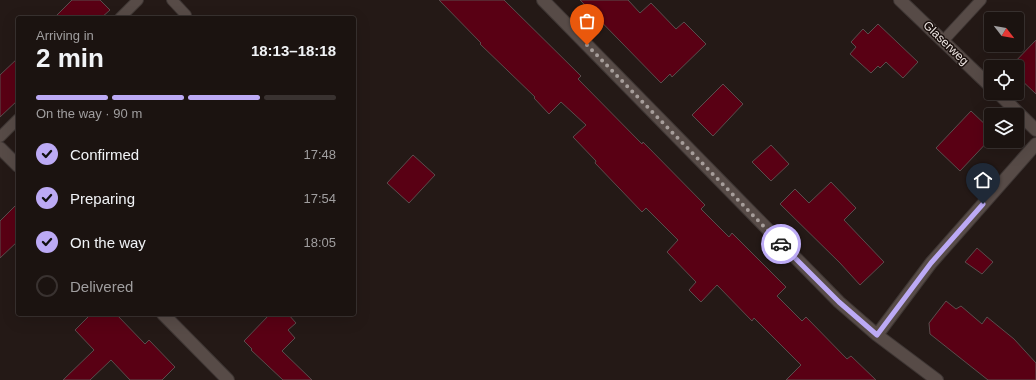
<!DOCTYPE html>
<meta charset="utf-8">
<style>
body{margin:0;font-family:Helvetica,sans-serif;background:#28201e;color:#f1f3f6;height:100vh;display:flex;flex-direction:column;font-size:15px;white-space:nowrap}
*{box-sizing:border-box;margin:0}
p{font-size:13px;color:#a09e9f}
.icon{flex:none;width:22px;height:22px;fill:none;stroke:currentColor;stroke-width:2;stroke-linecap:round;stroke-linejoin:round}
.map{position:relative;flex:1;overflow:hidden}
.details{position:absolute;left:16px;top:16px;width:340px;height:300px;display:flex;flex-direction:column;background:#1b1310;border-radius:4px;box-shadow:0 4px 16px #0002,0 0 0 1px #393230}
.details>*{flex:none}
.needle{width:26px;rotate:121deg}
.tools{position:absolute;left:984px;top:12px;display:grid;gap:8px}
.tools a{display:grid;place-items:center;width:40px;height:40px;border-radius:4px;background:#1b1310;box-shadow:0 4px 16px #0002,0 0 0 1px #393230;font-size:20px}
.pin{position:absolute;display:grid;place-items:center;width:34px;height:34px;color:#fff;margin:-41px -17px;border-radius:50% 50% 50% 0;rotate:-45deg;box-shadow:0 0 4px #0007}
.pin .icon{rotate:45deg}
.courier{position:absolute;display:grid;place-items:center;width:40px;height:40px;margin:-20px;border:3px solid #bcaaf5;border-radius:50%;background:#fff;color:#222;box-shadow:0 1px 5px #0007}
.summary em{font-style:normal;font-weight:600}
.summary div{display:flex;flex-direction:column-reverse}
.summary{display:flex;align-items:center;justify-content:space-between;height:68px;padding:0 20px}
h1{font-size:26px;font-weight:600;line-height:30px}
.bar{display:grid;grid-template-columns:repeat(4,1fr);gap:6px 4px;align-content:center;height:48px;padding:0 20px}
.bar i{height:5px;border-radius:3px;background:#393230}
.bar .on{background:#bcaaf5}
.bar p{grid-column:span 4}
ol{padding:0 20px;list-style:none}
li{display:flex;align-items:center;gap:12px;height:44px}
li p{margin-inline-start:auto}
li .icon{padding:4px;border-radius:50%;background:#bcaaf5;color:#111;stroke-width:4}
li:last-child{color:#a09e9f}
li i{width:22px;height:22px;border:2px solid #393230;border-radius:50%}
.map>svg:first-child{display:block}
.building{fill:#590014;stroke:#5a4d4d}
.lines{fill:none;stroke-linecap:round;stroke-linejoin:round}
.lane-casing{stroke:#3e3634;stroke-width:12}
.street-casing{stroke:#3e3634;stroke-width:14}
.lane{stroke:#574b47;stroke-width:10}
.street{stroke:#574b47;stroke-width:12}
.done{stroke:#a79e9b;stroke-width:4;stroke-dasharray:0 7.2}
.route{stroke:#bcaaf5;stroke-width:5}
.labels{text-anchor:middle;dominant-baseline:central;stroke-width:3;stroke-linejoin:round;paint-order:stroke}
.street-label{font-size:12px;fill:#eee6e3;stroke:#1a100d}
</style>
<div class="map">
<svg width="1036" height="380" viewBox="0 0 1036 380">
<rect width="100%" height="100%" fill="#241916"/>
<path class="building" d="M 72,0 L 100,0 L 110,10 L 101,18 L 54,18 Z
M 439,0 L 504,0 L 581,76 L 578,79 L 642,144 L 643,142 L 705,205 L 701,209 L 729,237 L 732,233 L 786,287 L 777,296 L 802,321 L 806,317 L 847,359 L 851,356 L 876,380 L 786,380 L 801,365 L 754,318 L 752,321 L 717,285 L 701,302 L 689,290 L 696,282 L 667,252 L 678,240 L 646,208 L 642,212 L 595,163 L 596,161 L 573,137 L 586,125 L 561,102 L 549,114 L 534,98 L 535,97 L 480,44 L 481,43 Z
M 580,0 L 628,0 L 640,13 L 651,3 L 676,29 L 684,22 L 706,44 L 672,77 L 670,74 L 661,83 Z
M 878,24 L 918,62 L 903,78 L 886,62 L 880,68 L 878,66 L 871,73 L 850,54 L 856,47 L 851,42 L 863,29 L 868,34 Z
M 1036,40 L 1036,94 L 1017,76 L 1017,67 L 1010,67 Z
M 18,58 L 18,100 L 0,117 L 0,75 Z
M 723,84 L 743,104 L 713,136 L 692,115 Z
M 971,111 L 991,130 L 991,138 L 960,171 L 936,148 Z
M 771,145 L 789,164 L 771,181 L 752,162 Z
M 413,155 L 435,175 L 409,203 L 387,183 Z
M 831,182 L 856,208 L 844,220 L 884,262 L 860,285 L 840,263 L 780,204 L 795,189 L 809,203 Z
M 18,203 L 18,241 L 0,258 L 0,221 Z
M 977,248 L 993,262 L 982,274 L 965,262 Z
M 946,301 L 956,309 L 961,306 L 982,324 L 987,317 L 1014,339 L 1036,363 L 1036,380 L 988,380 L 930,334 L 929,323 Z
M 91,314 L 116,314 L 145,344 L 149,340 L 175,367 L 162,380 L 130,380 L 111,360 L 90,380 L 63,380 L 94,350 L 75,330 Z
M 270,314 L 288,314 L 296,323 L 288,330 L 295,338 L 282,351 L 312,380 L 283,380 L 251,350 L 252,349 L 244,341 Z"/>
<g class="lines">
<g class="lane-casing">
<path id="lane" d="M 172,0 L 186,15
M 120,18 L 138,0
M 943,41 L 981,0
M 0,137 L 18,119"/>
</g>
<g class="street-casing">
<path id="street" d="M 543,0 L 839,302 L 877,335 L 937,380
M 900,0 L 991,87
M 998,93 L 1036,130
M 0,148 L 18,166
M 163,314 L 228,380
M 877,335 L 931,263 L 1036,144"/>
</g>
<use href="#lane" class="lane"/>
<use href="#street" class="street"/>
</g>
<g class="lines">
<path class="done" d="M 587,45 L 781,244"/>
<path class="route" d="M 781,244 L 839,302 L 877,335 L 931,263 L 983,204"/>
</g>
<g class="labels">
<g class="street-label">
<text transform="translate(946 43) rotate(44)">Glaserweg</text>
</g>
</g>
</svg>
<div class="tools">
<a><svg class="needle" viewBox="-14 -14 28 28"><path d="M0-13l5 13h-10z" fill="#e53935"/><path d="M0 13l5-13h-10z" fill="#a09e9f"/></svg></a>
<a><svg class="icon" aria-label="locate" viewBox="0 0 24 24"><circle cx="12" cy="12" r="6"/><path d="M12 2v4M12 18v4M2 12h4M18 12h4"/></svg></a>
<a><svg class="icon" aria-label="layers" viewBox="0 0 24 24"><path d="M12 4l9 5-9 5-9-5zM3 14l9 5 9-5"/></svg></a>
</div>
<div class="pin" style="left:587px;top:45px;background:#ea580c"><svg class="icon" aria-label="bag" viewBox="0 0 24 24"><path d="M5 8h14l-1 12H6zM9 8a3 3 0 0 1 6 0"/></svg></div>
<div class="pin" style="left:983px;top:204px;background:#1f2937"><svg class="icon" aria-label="home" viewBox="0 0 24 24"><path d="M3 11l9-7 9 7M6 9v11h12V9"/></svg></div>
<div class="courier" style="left:781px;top:244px"><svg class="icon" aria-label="car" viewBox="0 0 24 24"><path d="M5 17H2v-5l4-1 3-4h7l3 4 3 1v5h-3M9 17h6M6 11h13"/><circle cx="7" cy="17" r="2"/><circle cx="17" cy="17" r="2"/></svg></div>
<section class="details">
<div class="summary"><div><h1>2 min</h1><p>Arriving in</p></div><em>18:13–18:18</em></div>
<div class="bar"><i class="on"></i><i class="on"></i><i class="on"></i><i></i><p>On the way · 90 m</p></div>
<ol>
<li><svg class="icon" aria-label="check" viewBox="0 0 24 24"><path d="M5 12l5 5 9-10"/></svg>Confirmed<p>17:48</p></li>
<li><svg class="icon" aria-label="check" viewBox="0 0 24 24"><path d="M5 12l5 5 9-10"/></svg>Preparing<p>17:54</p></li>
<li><svg class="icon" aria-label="check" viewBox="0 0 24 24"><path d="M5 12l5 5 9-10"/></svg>On the way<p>18:05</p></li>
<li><i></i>Delivered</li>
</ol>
</section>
</div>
